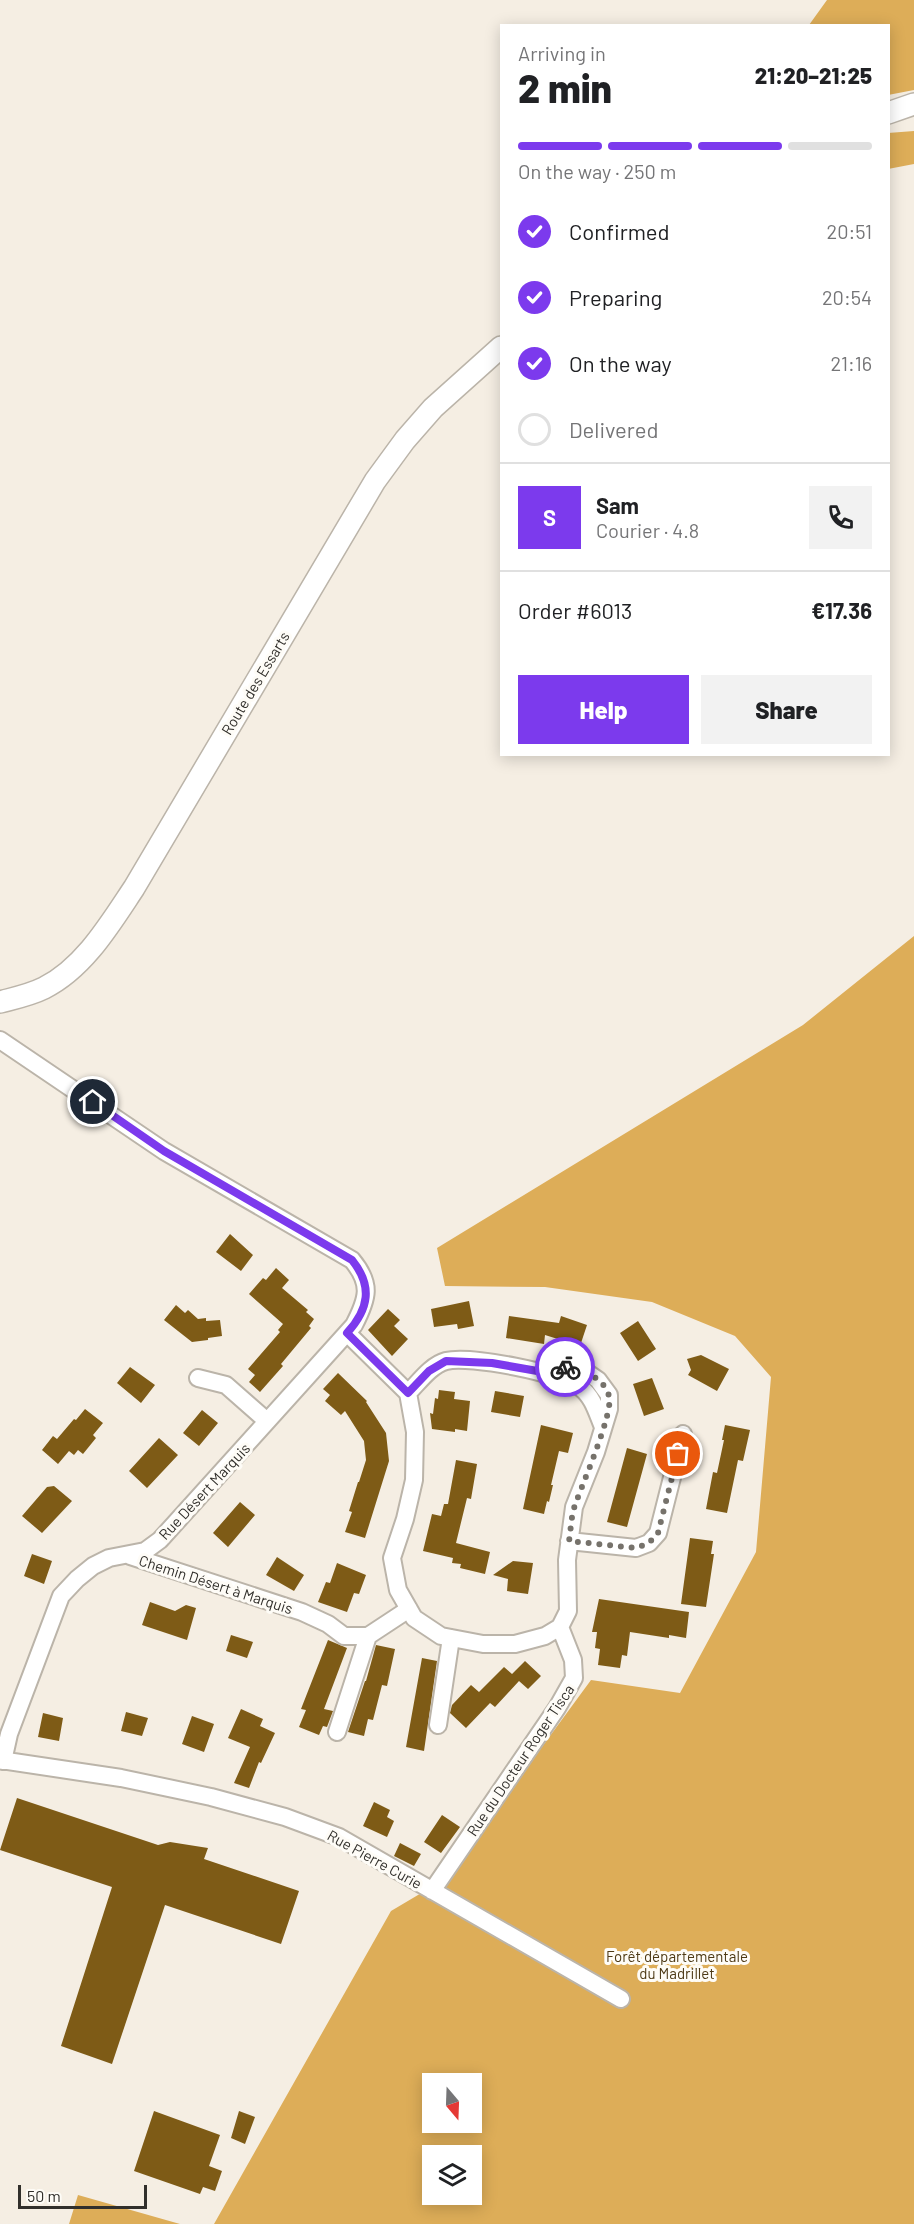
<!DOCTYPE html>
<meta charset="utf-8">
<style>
body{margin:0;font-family:Barlow,sans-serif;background:#f2f2f2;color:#202124;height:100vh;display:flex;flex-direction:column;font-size:22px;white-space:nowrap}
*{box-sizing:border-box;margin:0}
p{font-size:20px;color:#757577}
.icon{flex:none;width:33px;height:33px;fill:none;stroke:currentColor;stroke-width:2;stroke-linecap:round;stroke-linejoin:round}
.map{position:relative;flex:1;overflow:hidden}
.panel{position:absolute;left:500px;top:24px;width:390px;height:732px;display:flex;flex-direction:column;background:#fff;border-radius:0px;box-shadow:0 3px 15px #0003}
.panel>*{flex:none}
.needle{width:39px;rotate:161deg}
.controls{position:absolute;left:422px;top:2073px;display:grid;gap:12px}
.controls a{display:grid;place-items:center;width:60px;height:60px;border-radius:0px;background:#fff;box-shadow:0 3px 15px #0003;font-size:30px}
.scale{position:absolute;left:18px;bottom:15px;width:129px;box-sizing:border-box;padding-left:6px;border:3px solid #312f2b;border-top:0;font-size:16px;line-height:21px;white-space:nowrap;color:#312f2b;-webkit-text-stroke:4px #fefcf7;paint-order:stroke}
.pin{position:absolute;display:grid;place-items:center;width:51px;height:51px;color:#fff;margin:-26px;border:3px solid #fff;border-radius:50%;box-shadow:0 2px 6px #0007}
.courier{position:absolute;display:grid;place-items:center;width:60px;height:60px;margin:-30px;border:4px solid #7c3aed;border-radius:50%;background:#fff;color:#222;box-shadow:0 2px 8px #0007}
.summary em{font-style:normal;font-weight:800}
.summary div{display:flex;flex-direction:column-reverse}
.summary{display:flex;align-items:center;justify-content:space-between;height:102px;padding:0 18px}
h1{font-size:39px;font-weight:800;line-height:45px}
.bar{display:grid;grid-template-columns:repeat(4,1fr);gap:9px 6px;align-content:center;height:72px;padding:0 18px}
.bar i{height:8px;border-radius:4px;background:#e0e0e0}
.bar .active{background:#7c3aed}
.bar p{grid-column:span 4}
.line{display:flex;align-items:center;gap:15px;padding:0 18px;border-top:2px solid #e0e0e0}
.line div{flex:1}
.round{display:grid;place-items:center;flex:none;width:63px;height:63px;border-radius:0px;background:#f2f2f2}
ol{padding:0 18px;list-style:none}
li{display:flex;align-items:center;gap:18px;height:66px}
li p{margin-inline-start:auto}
li .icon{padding:6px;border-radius:50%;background:#7c3aed;color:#fff;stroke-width:4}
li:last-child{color:#757577}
li i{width:33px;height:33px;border:3px solid #e0e0e0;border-radius:50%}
.primary-button{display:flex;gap:12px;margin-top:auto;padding:12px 18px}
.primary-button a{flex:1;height:69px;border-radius:0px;background:#7c3aed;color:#fff;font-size:24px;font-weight:800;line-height:69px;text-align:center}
.primary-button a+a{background:#f2f2f2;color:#202124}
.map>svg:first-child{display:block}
.forest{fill:#ddad58;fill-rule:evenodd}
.building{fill:#7e5b16}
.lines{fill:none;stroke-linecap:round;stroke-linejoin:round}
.minor-casing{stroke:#bbb4a9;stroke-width:20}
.major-casing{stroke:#bbb4a9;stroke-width:24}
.minor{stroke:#fff;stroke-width:16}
.major{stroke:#fff;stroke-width:21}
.done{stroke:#76726b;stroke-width:6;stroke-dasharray:0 10.8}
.route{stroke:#7c3aed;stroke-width:8}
.labels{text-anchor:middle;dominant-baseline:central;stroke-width:6;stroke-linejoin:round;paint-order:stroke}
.street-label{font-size:15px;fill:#312f2b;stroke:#fefcf7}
.park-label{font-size:15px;fill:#4d3915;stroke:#fefcf7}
</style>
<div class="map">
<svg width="914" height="2224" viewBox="0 0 914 2224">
<rect width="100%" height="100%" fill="#f5eee3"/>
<path class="forest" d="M 827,0 L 914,0 L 914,90 L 888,95 L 888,26 L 809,25 Z
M 914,131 L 914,164 L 888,169 L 888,133 Z
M 914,936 L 914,2224 L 214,2224 L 391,1911 L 445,1879 L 591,1680 L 680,1693 L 756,1552 L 771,1377 L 735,1336 L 652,1302 L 545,1287 L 445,1286 L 437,1248 L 803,1025 ZM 432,2084 L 471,2084 L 471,2122 L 432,2122 ZM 432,2156 L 471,2156 L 471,2194 L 432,2194 Z
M 78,2195 L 180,2224 L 69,2224 Z"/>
<path class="building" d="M 230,1234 L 253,1255 L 241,1271 L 216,1252 Z
M 276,1268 L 289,1280 L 282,1288 L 308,1310 L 306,1312 L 314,1319 L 309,1326 L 311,1328 L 281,1364 L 283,1366 L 260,1392 L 249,1382 L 255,1375 L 248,1369 L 280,1332 L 278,1330 L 283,1324 L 249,1294 L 263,1278 L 266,1280 Z
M 469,1301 L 474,1326 L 458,1329 L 457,1324 L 434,1327 L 431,1309 Z
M 176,1305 L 185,1313 L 188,1310 L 198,1319 L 206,1318 L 206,1321 L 220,1320 L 222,1336 L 208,1338 L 208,1340 L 192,1342 L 164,1320 Z
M 388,1309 L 400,1320 L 394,1326 L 408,1339 L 392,1356 L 368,1330 Z
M 509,1316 L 559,1323 L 561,1316 L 587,1325 L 580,1346 L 545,1335 L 544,1344 L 506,1338 Z
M 638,1321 L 656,1349 L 638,1361 L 620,1333 Z
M 701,1355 L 729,1369 L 717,1391 L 688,1375 L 691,1370 L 687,1359 Z
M 130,1367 L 155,1385 L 141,1403 L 117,1383 Z
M 338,1373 L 367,1401 L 366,1402 L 386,1433 L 389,1461 L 365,1538 L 345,1532 L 352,1512 L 349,1511 L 358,1482 L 359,1482 L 366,1460 L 364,1441 L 345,1411 L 341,1415 L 325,1401 L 330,1395 L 323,1389 Z
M 652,1378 L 664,1409 L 644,1416 L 633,1384 Z
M 439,1390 L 455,1392 L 454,1399 L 470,1401 L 467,1431 L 455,1429 L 455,1432 L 432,1429 L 430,1413 L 433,1414 L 435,1398 L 438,1399 Z
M 495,1391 L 524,1396 L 520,1417 L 491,1412 Z
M 85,1409 L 103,1423 L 93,1435 L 96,1438 L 83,1454 L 78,1450 L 74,1455 L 69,1451 L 58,1464 L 42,1450 L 53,1436 L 57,1439 L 74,1419 L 76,1420 Z
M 202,1410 L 218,1423 L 199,1446 L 183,1433 Z
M 541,1425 L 573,1433 L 568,1453 L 559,1451 L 551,1485 L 553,1485 L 549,1502 L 547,1501 L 544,1514 L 523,1509 Z
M 725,1425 L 750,1430 L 743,1461 L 738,1460 L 727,1513 L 706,1509 L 713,1472 L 717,1473 L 724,1440 L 722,1440 Z
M 159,1438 L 178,1455 L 147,1488 L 129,1471 Z
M 627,1448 L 647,1454 L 627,1527 L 607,1522 Z
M 456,1460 L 477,1464 L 471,1499 L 467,1498 L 456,1543 L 490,1552 L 485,1574 L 460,1568 L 461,1564 L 452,1563 L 453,1558 L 423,1551 L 432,1514 L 441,1516 L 444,1504 L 448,1504 Z
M 54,1486 L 72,1501 L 42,1533 L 22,1516 L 47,1487 Z
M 240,1502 L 255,1515 L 228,1547 L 213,1533 Z
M 690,1538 L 713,1541 L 711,1554 L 714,1554 L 706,1607 L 681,1604 Z
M 32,1554 L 52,1561 L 44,1584 L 24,1576 Z
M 277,1557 L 304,1575 L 294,1591 L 266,1575 Z
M 513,1561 L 533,1563 L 528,1594 L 507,1591 L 508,1579 L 493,1575 Z
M 337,1563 L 366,1575 L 359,1594 L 354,1593 L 347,1612 L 318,1602 L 326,1582 L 330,1583 Z
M 599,1599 L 689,1612 L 686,1638 L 669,1635 L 669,1638 L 630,1632 L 627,1656 L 622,1655 L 620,1668 L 598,1665 L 600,1649 L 595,1648 L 597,1632 L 592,1632 Z
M 150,1602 L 175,1611 L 186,1605 L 196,1608 L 187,1640 L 142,1625 Z
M 231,1635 L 253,1642 L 247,1658 L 226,1651 Z
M 328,1640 L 347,1648 L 324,1709 L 333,1711 L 327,1727 L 323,1726 L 319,1735 L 299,1727 L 306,1710 L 301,1709 Z
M 376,1645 L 395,1649 L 387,1686 L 382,1685 L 373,1720 L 368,1719 L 364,1736 L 348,1732 L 365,1681 L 366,1681 Z
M 422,1658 L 437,1661 L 424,1751 L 406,1747 Z
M 525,1661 L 541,1676 L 528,1689 L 519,1681 L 495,1707 L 490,1703 L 466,1728 L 450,1713 L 452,1705 L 471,1685 L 479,1692 L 504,1667 L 512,1674 Z
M 241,1709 L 263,1719 L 260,1726 L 275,1733 L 261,1763 L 259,1762 L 249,1788 L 234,1783 L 250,1747 L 228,1738 Z
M 126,1712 L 148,1718 L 142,1736 L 121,1731 Z
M 43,1713 L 63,1718 L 59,1741 L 38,1737 Z
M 192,1716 L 214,1724 L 204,1752 L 182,1744 Z
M 17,1798 L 158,1845 L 170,1842 L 208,1848 L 204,1859 L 299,1891 L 281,1944 L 165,1905 L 112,2064 L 61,2046 L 112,1887 L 0,1850 Z
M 374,1802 L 390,1810 L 387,1817 L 394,1821 L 387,1837 L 363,1826 Z
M 442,1815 L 460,1827 L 441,1853 L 424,1842 Z
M 400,1843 L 421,1854 L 414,1866 L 394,1856 Z
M 154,2111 L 220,2135 L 209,2166 L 222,2171 L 215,2191 L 203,2187 L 200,2194 L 134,2171 Z
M 239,2111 L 255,2117 L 245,2144 L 231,2138 Z"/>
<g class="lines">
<g class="minor-casing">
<path id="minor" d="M 0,1040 L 164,1151 L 352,1260 C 372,1284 368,1298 354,1325 L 160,1540 L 145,1551 L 109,1558 L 93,1566 L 77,1579 L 61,1596 L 9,1734 L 3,1761
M 347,1333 L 408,1393 L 415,1432 L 414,1480 L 405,1519 L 392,1558 L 398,1590 L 414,1618 L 441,1636 L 483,1644 L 515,1644 L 545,1636 L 560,1627
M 543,1372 L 565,1367 L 582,1369 L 598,1380 L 609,1395 L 609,1409 L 596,1452 L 574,1507 L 567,1560 L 568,1611 L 560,1627
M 198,1378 L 226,1385 L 267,1421
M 408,1393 C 419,1382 431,1365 446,1361 C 469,1355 562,1373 581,1388 C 593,1397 597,1413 603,1427
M 569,1541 L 636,1548 L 649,1543 L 658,1533 L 683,1434
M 130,1556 L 302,1612 L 328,1624 L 344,1636 L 368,1636
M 438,1725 L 451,1638
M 337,1732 L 368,1636 L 409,1609
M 0,1760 L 121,1778 L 211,1797 L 285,1817 L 339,1837 L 621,1999
M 432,1891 L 557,1708 L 574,1678 L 573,1660 L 560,1627"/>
</g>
<g class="major-casing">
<path id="major" d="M 888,113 L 914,104
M 0,1002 C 15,998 30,995 44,988 C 84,968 110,924 134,888 L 375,481 L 405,440 L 433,408 L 501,347"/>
</g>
<use href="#minor" class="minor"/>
<use href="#major" class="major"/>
</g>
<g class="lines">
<path class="done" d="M 565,1367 C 582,1370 604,1377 609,1396 C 614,1412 582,1485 575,1505 C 571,1516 571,1529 569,1541 L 636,1548 L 649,1543 L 658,1533 L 678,1454"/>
<path class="route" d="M 93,1102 L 164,1151 L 352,1260 C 373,1286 369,1309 347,1333 L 408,1393 L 429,1371 L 446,1361 L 492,1363 L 543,1372 L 565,1367"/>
</g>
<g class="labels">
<g class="street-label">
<text transform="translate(255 683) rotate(-59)">Route des Essarts</text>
<text transform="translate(204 1491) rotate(-47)">Rue Désert Marquis</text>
<text transform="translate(216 1584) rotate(18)">Chemin Désert à Marquis</text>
<text transform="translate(520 1760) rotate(-56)">Rue du Docteur Roger Tisca</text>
<text transform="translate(375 1859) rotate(29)">Rue Pierre Curie</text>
</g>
<g class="park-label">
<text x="677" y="1956">Forêt départementale<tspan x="677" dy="17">du Madrillet</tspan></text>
</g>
</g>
</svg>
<div class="controls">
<a><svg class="needle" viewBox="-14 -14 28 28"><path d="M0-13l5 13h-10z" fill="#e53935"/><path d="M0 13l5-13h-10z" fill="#757577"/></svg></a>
<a><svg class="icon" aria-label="layers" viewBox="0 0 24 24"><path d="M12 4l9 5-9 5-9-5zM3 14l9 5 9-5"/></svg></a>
</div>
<div class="scale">50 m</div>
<div class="pin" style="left:678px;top:1454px;background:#ea580c"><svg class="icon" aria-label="bag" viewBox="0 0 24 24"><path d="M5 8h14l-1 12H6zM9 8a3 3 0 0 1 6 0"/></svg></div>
<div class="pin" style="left:93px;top:1102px;background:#1f2937"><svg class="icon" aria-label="home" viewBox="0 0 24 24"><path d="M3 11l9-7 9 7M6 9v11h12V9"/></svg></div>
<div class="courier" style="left:565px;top:1367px"><svg class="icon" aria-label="bike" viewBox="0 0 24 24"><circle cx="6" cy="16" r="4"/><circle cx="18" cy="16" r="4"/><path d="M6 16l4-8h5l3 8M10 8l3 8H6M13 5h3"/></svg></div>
<section class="panel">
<div class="summary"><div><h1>2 min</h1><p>Arriving in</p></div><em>21:20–21:25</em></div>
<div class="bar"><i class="active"></i><i class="active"></i><i class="active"></i><i></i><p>On the way · 250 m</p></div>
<ol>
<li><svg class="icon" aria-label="check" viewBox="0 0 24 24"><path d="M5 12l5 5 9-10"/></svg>Confirmed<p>20:51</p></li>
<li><svg class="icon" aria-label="check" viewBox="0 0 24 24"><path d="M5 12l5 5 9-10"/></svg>Preparing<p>20:54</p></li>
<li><svg class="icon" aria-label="check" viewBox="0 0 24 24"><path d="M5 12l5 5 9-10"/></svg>On the way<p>21:16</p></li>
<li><i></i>Delivered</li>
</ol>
<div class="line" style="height:108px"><b class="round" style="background:#7c3aed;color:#fff">S</b><div><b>Sam</b><p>Courier · 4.8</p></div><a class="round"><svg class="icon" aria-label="phone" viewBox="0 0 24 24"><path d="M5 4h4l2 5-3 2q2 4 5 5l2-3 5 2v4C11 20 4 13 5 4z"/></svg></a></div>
<div class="line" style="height:78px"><div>Order #6013</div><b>€17.36</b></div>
<div class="primary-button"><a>Help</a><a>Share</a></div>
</section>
</div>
